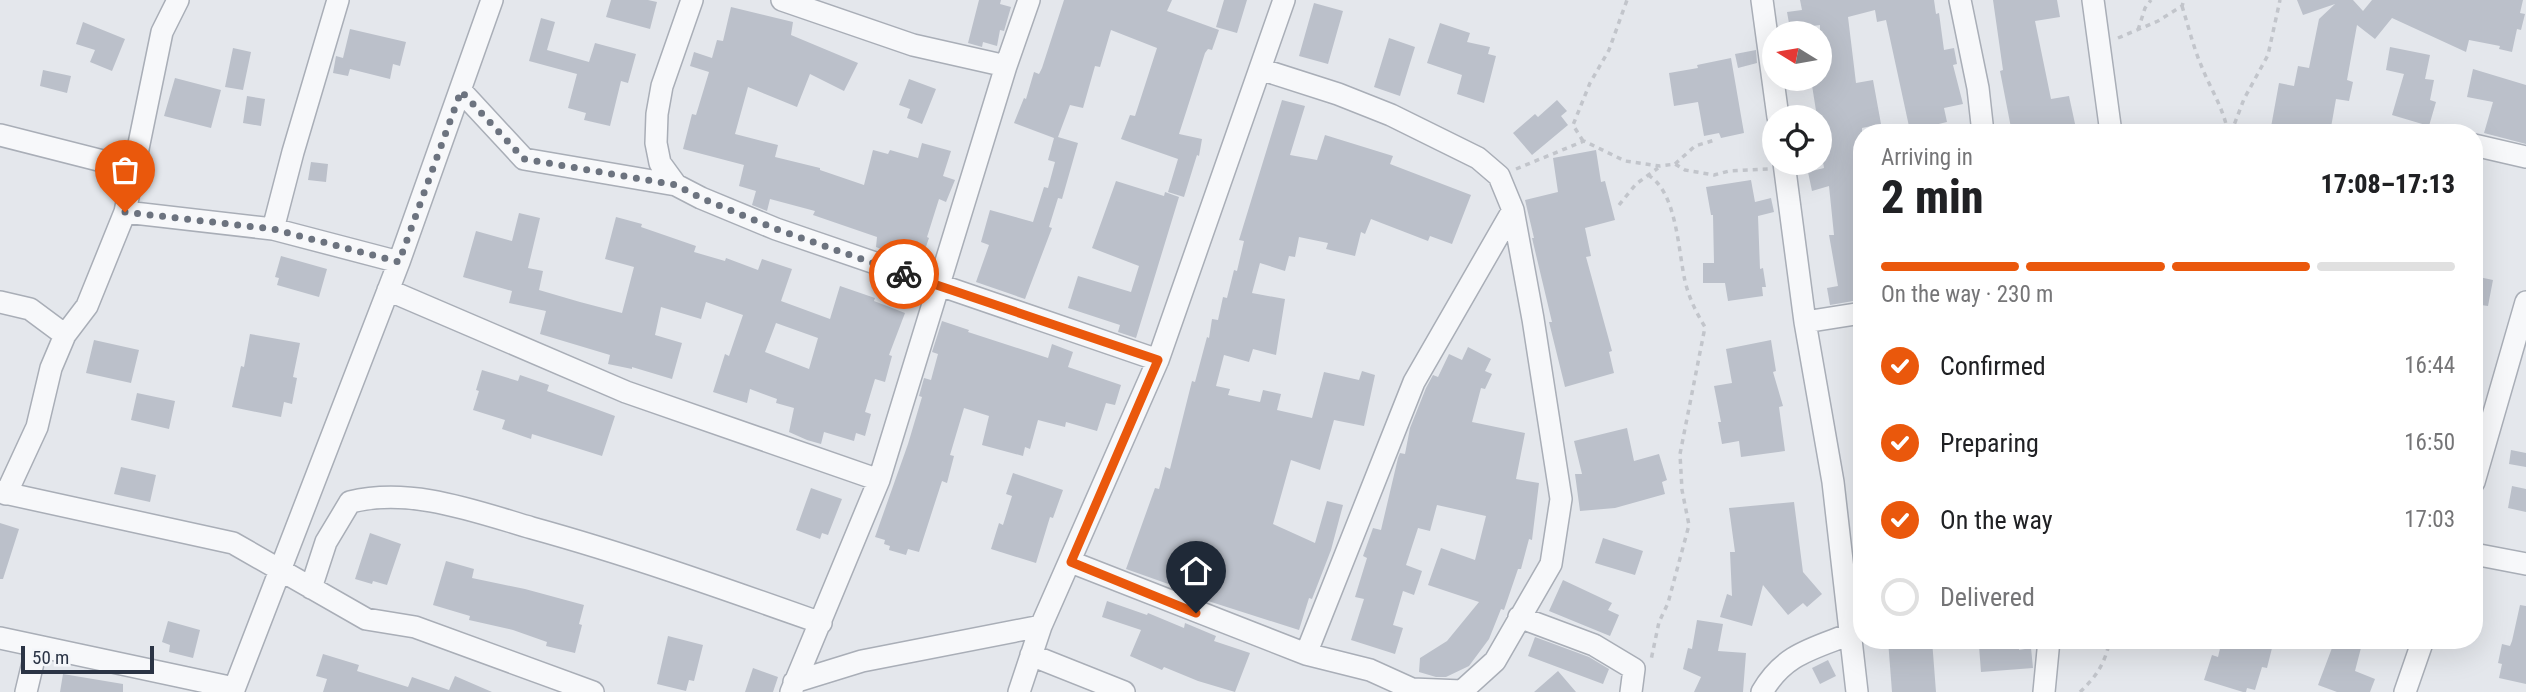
<!DOCTYPE html>
<meta charset="utf-8">
<style>
body{margin:0;font-family:"Roboto Condensed",sans-serif;background:#f6f6f6;color:#202124;height:100vh;display:flex;flex-direction:column;font-size:26px;white-space:nowrap}
*{box-sizing:border-box;margin:0}
p{font-size:23px;color:#757577}
.icon{flex:none;width:38px;height:38px;fill:none;stroke:currentColor;stroke-width:2;stroke-linecap:round;stroke-linejoin:round}
.map{position:relative;flex:1;overflow:hidden}
.panel{position:absolute;left:1853px;top:124px;width:630px;height:525px;display:flex;flex-direction:column;background:#fff;border-radius:28px;box-shadow:0 7px 28px #0002}
.panel>*{flex:none}
.needle{width:46px;rotate:281deg}
.buttons{position:absolute;left:1762px;top:21px;display:grid;gap:14px}
.buttons a{display:grid;place-items:center;width:70px;height:70px;border-radius:50%;background:#fff;box-shadow:0 7px 28px #0002;font-size:35px}
.scale{position:absolute;left:21px;bottom:18px;width:133px;box-sizing:border-box;padding-left:7px;border:4px solid #2b3445;border-top:0;font-size:19px;line-height:24px;white-space:nowrap;color:#2b3445;-webkit-text-stroke:5px #f4f6f9;paint-order:stroke}
.pin{position:absolute;display:grid;place-items:center;width:60px;height:60px;color:#fff;margin:-72px -30px;border-radius:50% 50% 50% 0;rotate:-45deg;box-shadow:0 0 7px #0007}
.pin .icon{rotate:45deg}
.courier{position:absolute;display:grid;place-items:center;width:70px;height:70px;margin:-35px;border:5px solid #ea580c;border-radius:50%;background:#fff;color:#222;box-shadow:0 2px 9px #0007}
.headline em{font-style:normal;font-weight:800}
.headline div{display:flex;flex-direction:column-reverse}
.headline{display:flex;align-items:center;justify-content:space-between;height:119px;padding:0 28px}
h1{font-size:46px;font-weight:800;line-height:52px}
.bar{display:grid;grid-template-columns:repeat(4,1fr);gap:10px 7px;align-content:center;height:84px;padding:0 28px}
.bar i{height:9px;border-radius:5px;background:#e0e0e0}
.bar .current{background:#ea580c}
.bar p{grid-column:span 4}
ol{padding:0 28px;list-style:none}
li{display:flex;align-items:center;gap:21px;height:77px}
li p{margin-inline-start:auto}
li .icon{padding:7px;border-radius:50%;background:#ea580c;color:#fff;stroke-width:4}
li:last-child{color:#757577}
li i{width:38px;height:38px;border:4px solid #e0e0e0;border-radius:50%}
.map>svg:first-child{display:block}
.building{fill:#bbc0ca;fill-rule:evenodd}
.lines{fill:none;stroke-linecap:round;stroke-linejoin:round}
.street-casing{stroke:#a9aeb7;stroke-width:24}
.path{stroke:#c2c5cb;stroke-width:3.5;stroke-dasharray:5 5;stroke-linecap:butt}
.street{stroke:#f7f8fa;stroke-width:21}
.done{stroke:#6c737f;stroke-width:7;stroke-dasharray:0 12.6}
.route{stroke:#ea580c;stroke-width:9}
</style>
<div class="map">
<svg width="2526" height="692" viewBox="0 0 2526 692">
<rect width="100%" height="100%" fill="#e4e7ec"/>
<path class="building" d="M 611,0 L 648,0 L 657,2 L 650,29 L 606,17 Z
M 979,0 L 1001,0 L 1000,4 L 1011,7 L 1004,31 L 1000,30 L 997,46 L 983,42 L 982,47 L 968,43 Z
M 1064,0 L 1172,0 L 1167,11 L 1219,30 L 1212,50 L 1208,49 L 1205,53 L 1179,134 L 1202,139 L 1199,156 L 1197,155 L 1184,197 L 1168,192 L 1178,159 L 1121,139 L 1130,115 L 1135,116 L 1157,48 L 1111,30 L 1100,67 L 1095,66 L 1083,108 L 1070,105 L 1058,137 L 1078,143 L 1062,199 L 1058,198 L 1049,227 L 1052,228 L 1025,299 L 976,282 L 989,245 L 981,242 L 990,210 L 1033,222 L 1044,187 L 1048,188 L 1055,162 L 1048,160 L 1054,138 L 1014,123 L 1024,98 L 1026,99 L 1034,72 L 1039,74 L 1042,68 Z
M 1224,0 L 1247,0 L 1237,33 L 1216,27 Z
M 1800,0 L 1934,0 L 1936,14 L 1939,13 L 1944,50 L 1954,48 L 1957,64 L 1953,65 L 1963,104 L 1944,108 L 1947,122 L 1910,131 L 1886,20 L 1877,22 L 1875,10 L 1848,17 L 1856,83 L 1873,80 L 1881,124 L 1862,128 L 1862,296 L 1859,296 L 1859,300 L 1830,305 L 1827,288 L 1838,286 L 1829,235 L 1834,235 L 1829,186 L 1812,191 L 1808,172 L 1824,168 L 1820,144 L 1820,117 L 1817,117 L 1811,79 L 1820,79 L 1820,25 L 1790,29 L 1787,12 L 1802,10 Z
M 1993,0 L 2057,0 L 2060,17 L 2035,21 L 2051,99 L 2069,96 L 2077,133 L 2012,133 L 2000,71 L 2003,70 Z
M 2297,0 L 2353,0 L 2363,11 L 2372,0 L 2523,0 L 2520,13 L 2525,14 L 2521,30 L 2517,29 L 2512,52 L 2499,49 L 2500,46 L 2469,40 L 2466,52 L 2392,18 L 2375,39 L 2357,25 L 2347,80 L 2353,82 L 2349,101 L 2336,99 L 2330,133 L 2286,133 L 2287,130 L 2271,127 L 2279,83 L 2294,86 L 2298,66 L 2309,68 L 2319,19 L 2335,4 L 2303,15 Z
M 1314,3 L 1343,11 L 1328,64 L 1299,56 Z
M 731,7 L 793,22 L 791,35 L 858,63 L 844,91 L 810,74 L 797,107 L 748,87 L 735,134 L 778,145 L 775,157 L 820,168 L 820,170 L 864,185 L 873,150 L 888,154 L 890,150 L 918,158 L 922,143 L 951,151 L 943,176 L 955,180 L 946,202 L 939,199 L 927,237 L 929,238 L 920,264 L 876,247 L 877,237 L 813,215 L 815,211 L 770,199 L 767,211 L 752,205 L 756,191 L 739,186 L 744,165 L 683,149 L 692,114 L 696,115 L 709,72 L 690,66 L 694,52 L 712,58 L 717,40 L 723,41 Z
M 541,18 L 555,22 L 547,50 L 589,62 L 595,43 L 636,54 L 628,83 L 621,81 L 610,126 L 584,120 L 586,113 L 568,108 L 577,74 L 529,61 Z
M 83,22 L 125,39 L 112,71 L 90,62 L 95,50 L 76,44 Z
M 1440,23 L 1470,33 L 1467,42 L 1490,47 L 1488,54 L 1496,56 L 1484,103 L 1457,94 L 1462,75 L 1427,63 Z
M 350,29 L 406,42 L 400,66 L 393,64 L 390,79 L 350,69 L 348,76 L 333,73 L 336,56 L 343,58 Z
M 1389,38 L 1415,47 L 1400,96 L 1374,87 Z
M 2390,47 L 2430,55 L 2425,79 L 2434,80 L 2430,100 L 2436,102 L 2429,126 L 2392,115 L 2404,74 L 2386,70 Z
M 233,48 L 251,52 L 243,90 L 225,87 Z
M 1756,50 L 1757,63 L 1738,68 L 1735,54 Z
M 1731,58 L 1744,133 L 1721,138 L 1719,133 L 1704,136 L 1698,102 L 1674,106 L 1669,73 L 1698,68 L 1697,65 Z
M 2473,69 L 2526,85 L 2526,144 L 2484,133 L 2493,102 L 2467,97 Z
M 43,70 L 71,76 L 67,93 L 40,86 Z
M 175,78 L 221,90 L 211,128 L 164,116 Z
M 909,79 L 936,89 L 922,124 L 907,118 L 910,109 L 899,105 Z
M 247,96 L 265,99 L 261,126 L 243,123 Z
M 1282,100 L 1305,106 L 1290,155 L 1317,160 L 1325,135 L 1393,156 L 1390,164 L 1471,195 L 1452,244 L 1430,236 L 1428,241 L 1371,219 L 1365,234 L 1361,232 L 1355,256 L 1326,249 L 1328,243 L 1299,237 L 1295,257 L 1289,256 L 1285,271 L 1260,263 L 1252,293 L 1285,299 L 1276,355 L 1253,349 L 1249,362 L 1224,355 L 1216,386 L 1230,389 L 1228,395 L 1260,402 L 1263,390 L 1281,394 L 1277,410 L 1312,418 L 1324,372 L 1359,380 L 1362,371 L 1375,375 L 1364,426 L 1334,420 L 1320,470 L 1291,460 L 1273,524 L 1315,543 L 1327,501 L 1343,505 L 1331,550 L 1312,599 L 1309,598 L 1299,630 L 1208,601 L 1204,600 L 1205,597 L 1126,569 L 1155,488 L 1159,489 L 1165,467 L 1170,469 L 1192,381 L 1195,382 L 1207,337 L 1209,338 L 1212,319 L 1218,320 L 1223,297 L 1227,298 L 1234,270 L 1237,271 L 1244,241 L 1239,240 Z
M 1557,100 L 1567,111 L 1561,116 L 1568,125 L 1532,155 L 1513,133 L 1535,114 L 1538,117 Z
M 1596,150 L 1601,182 L 1605,181 L 1615,220 L 1585,228 L 1591,256 L 1586,257 L 1612,351 L 1609,352 L 1614,373 L 1565,387 L 1549,322 L 1552,322 L 1532,238 L 1534,238 L 1525,200 L 1558,192 L 1553,158 Z
M 311,162 L 328,164 L 326,182 L 308,180 Z
M 1751,180 L 1755,202 L 1771,198 L 1774,212 L 1758,216 L 1760,269 L 1763,268 L 1766,287 L 1762,287 L 1763,296 L 1728,301 L 1725,283 L 1703,283 L 1703,263 L 1714,263 L 1713,215 L 1711,215 L 1706,187 Z
M 1116,181 L 1164,196 L 1165,192 L 1179,197 L 1136,338 L 1118,332 L 1120,325 L 1068,308 L 1078,276 L 1131,292 L 1139,266 L 1092,248 Z
M 519,213 L 540,218 L 528,268 L 543,271 L 539,290 L 580,302 L 622,313 L 634,267 L 605,259 L 616,217 L 642,224 L 641,227 L 696,246 L 694,252 L 725,261 L 726,258 L 758,270 L 762,259 L 792,269 L 781,301 L 830,319 L 840,286 L 875,298 L 874,301 L 905,313 L 889,355 L 892,356 L 885,382 L 875,379 L 865,412 L 871,414 L 865,436 L 856,433 L 854,441 L 824,432 L 821,444 L 807,440 L 789,432 L 794,408 L 776,403 L 777,399 L 750,389 L 747,403 L 713,392 L 725,354 L 729,356 L 743,315 L 706,302 L 701,319 L 661,307 L 655,335 L 682,343 L 672,379 L 632,367 L 632,369 L 608,364 L 610,355 L 540,334 L 546,311 L 509,303 L 512,291 L 463,277 L 476,231 L 512,241 ZM 776,323 L 818,338 L 809,369 L 765,352 Z
M 281,256 L 327,269 L 319,297 L 277,285 L 279,278 L 275,277 Z
M 2474,276 L 2493,280 L 2488,306 L 2474,304 Z
M 942,321 L 969,330 L 968,332 L 1048,358 L 1052,344 L 1073,352 L 1068,367 L 1121,385 L 1115,405 L 1106,403 L 1097,431 L 1066,422 L 1065,427 L 1038,420 L 1030,449 L 1025,447 L 1023,456 L 982,445 L 989,416 L 964,408 L 950,455 L 954,456 L 947,483 L 942,481 L 919,552 L 908,549 L 906,555 L 889,550 L 890,546 L 884,544 L 885,540 L 875,537 L 908,444 L 922,397 L 919,396 L 924,378 L 931,380 L 938,354 L 932,352 Z
M 250,334 L 300,343 L 293,377 L 297,378 L 292,404 L 284,402 L 281,417 L 232,407 L 241,366 L 244,367 Z
M 94,340 L 139,350 L 131,383 L 86,373 Z
M 1771,340 L 1776,371 L 1773,372 L 1783,406 L 1779,407 L 1785,451 L 1741,457 L 1739,441 L 1722,444 L 1718,422 L 1721,422 L 1714,386 L 1732,383 L 1726,349 Z
M 1468,347 L 1491,359 L 1485,371 L 1492,374 L 1485,389 L 1481,388 L 1472,422 L 1525,433 L 1516,479 L 1539,483 L 1532,540 L 1529,539 L 1521,569 L 1518,569 L 1504,610 L 1501,609 L 1489,639 L 1469,666 L 1446,677 L 1436,677 L 1419,672 L 1420,658 L 1447,641 L 1479,602 L 1428,585 L 1441,548 L 1475,560 L 1486,516 L 1437,505 L 1430,531 L 1418,528 L 1406,565 L 1422,571 L 1414,595 L 1403,591 L 1393,625 L 1403,628 L 1395,654 L 1351,640 L 1364,599 L 1355,597 L 1367,558 L 1363,556 L 1373,528 L 1381,530 L 1398,458 L 1400,453 L 1405,454 L 1410,428 L 1426,388 L 1433,375 L 1438,377 L 1449,354 L 1462,360 Z
M 482,370 L 518,381 L 520,375 L 549,385 L 547,391 L 615,416 L 602,456 L 532,434 L 531,439 L 502,429 L 505,420 L 473,410 L 479,391 L 476,390 Z
M 137,393 L 175,401 L 169,429 L 131,420 Z
M 1627,428 L 1634,461 L 1659,454 L 1667,480 L 1662,482 L 1665,494 L 1615,508 L 1580,511 L 1575,474 L 1582,474 L 1574,441 Z
M 2511,450 L 2526,453 L 2526,467 L 2509,464 Z
M 121,467 L 156,475 L 150,502 L 114,494 Z
M 1013,473 L 1063,490 L 1053,518 L 1050,517 L 1036,563 L 991,549 L 999,523 L 1003,525 L 1012,496 L 1006,494 Z
M 2512,486 L 2526,489 L 2526,512 L 2508,508 Z
M 811,488 L 842,499 L 828,535 L 822,533 L 820,539 L 796,530 Z
M 1794,502 L 1803,572 L 1822,594 L 1807,607 L 1803,603 L 1788,615 L 1763,585 L 1752,626 L 1720,617 L 1727,594 L 1732,596 L 1730,552 L 1735,552 L 1729,508 Z
M 0,523 L 19,529 L 3,579 L 0,579 Z
M 370,533 L 401,544 L 387,585 L 373,581 L 372,584 L 355,579 Z
M 1603,538 L 1643,551 L 1635,575 L 1595,563 Z
M 446,561 L 474,569 L 472,578 L 525,589 L 584,605 L 579,624 L 582,625 L 575,653 L 546,646 L 547,642 L 513,630 L 469,620 L 470,616 L 433,605 Z
M 1563,580 L 1612,603 L 1608,610 L 1619,615 L 1610,636 L 1549,611 Z
M 1107,601 L 1147,615 L 1148,613 L 1184,628 L 1185,623 L 1216,636 L 1214,641 L 1250,653 L 1235,692 L 1198,681 L 1164,667 L 1162,670 L 1130,656 L 1141,630 L 1102,617 Z
M 2520,605 L 2526,606 L 2526,684 L 2499,678 L 2502,664 L 2498,663 L 2502,644 L 2510,646 L 2512,641 Z
M 1697,620 L 1723,624 L 1718,651 L 1746,653 L 1743,692 L 1694,692 L 1701,677 L 1683,669 L 1688,648 L 1692,649 Z
M 168,621 L 200,630 L 193,658 L 169,652 L 170,645 L 162,642 Z
M 668,636 L 703,645 L 694,681 L 689,680 L 686,691 L 657,684 Z
M 1535,637 L 1589,657 L 1609,669 L 1603,684 L 1528,656 Z
M 1888,640 L 1932,640 L 1936,692 L 1892,692 Z
M 2222,640 L 2274,640 L 2267,668 L 2262,667 L 2255,690 L 2247,688 L 2246,692 L 2243,692 L 2204,680 L 2212,655 L 2218,657 Z
M 2335,640 L 2363,640 L 2355,671 L 2375,679 L 2370,692 L 2337,692 L 2318,685 Z
M 2019,643 L 2019,650 L 2031,648 L 2033,668 L 1981,672 L 1979,646 Z
M 323,654 L 359,665 L 357,671 L 408,687 L 412,677 L 449,690 L 455,676 L 492,692 L 323,692 L 327,679 L 316,676 Z
M 1828,660 L 1836,676 L 1820,684 L 1812,668 Z
M 753,668 L 778,677 L 773,692 L 745,692 Z
M 1558,671 L 1576,692 L 1534,692 Z
M 63,674 L 123,684 L 123,692 L 60,692 Z"/>
<g class="lines">
<g class="street-casing">
<path id="street" d="M 178,0 L 162,32 L 125,212 L 273,229 L 399,262
M 692,0 L 662,86 L 657,114 L 656,143 L 660,163 L 676,185 L 701,198 L 776,229 L 1158,360
M 782,0 L 913,45 L 1006,66
M 1762,0 L 1778,117
M 1960,0 L 1978,88 L 1983,133
M 2093,0 L 2111,133
M 461,91 L 524,159 L 676,185
M 0,135 L 134,169
M 2474,145 L 2526,157
M 1784,163 L 1805,322 L 1833,482 L 1857,692
M 273,229 L 293,152 L 338,0
M 388,290 L 626,392 L 879,480
M 0,302 L 30,309 L 65,335
M 1805,322 L 1862,313
M 2474,482 L 2526,302
M 0,492 L 233,543 L 366,619 L 415,627 L 593,692
M 6,494 L 37,427 L 51,368 L 65,335 L 87,306 L 125,212
M 2474,554 L 2526,564
M 1071,562 L 1306,654 L 1370,670 L 1412,689 L 1462,691 L 1495,661 L 1551,564 L 1561,499 L 1533,319 L 1513,210 L 1499,176 L 1478,158 L 1391,115 L 1338,94 L 1260,69
M 311,588 L 326,542 L 350,502 C 411,487 474,511 532,528 C 630,555 725,589 821,623
M 1519,617 L 1594,645 L 1634,669 L 1631,692
M 0,638 L 234,688
M 1306,654 L 1414,382 L 1513,210
M 1031,655 L 1124,692
M 794,682 L 862,661 L 1041,626
M 26,692 L 37,646
M 233,692 L 399,262 L 492,0
M 791,692 L 879,480 L 1006,66 L 1029,0
M 1019,692 L 1041,626 L 1158,360 L 1284,0
M 1762,692 C 1784,654 1812,649 1850,634
M 2044,692 L 2049,640
M 2405,692 L 2423,640"/>
</g>
<path class="path" d="M 2182,6 C 2188,25 2193,46 2201,65 C 2210,88 2224,109 2228,133
M 2138,30 L 2145,8 L 2151,0
M 2118,38 L 2158,21 L 2182,6 L 2184,0
M 2231,133 L 2244,99 L 2268,55 L 2280,0
M 1583,141 L 1573,125 L 1590,83 L 1609,50 L 1627,0
M 1675,164 L 1695,146 L 1715,140
M 1516,169 L 1584,141 L 1625,161 L 1660,166 L 1675,164 L 1685,170 L 1714,175 L 1729,171 L 1768,169
M 1648,175 C 1677,192 1678,250 1685,281 C 1689,298 1696,312 1705,327 L 1680,454 L 1682,490 L 1689,525 L 1668,603 L 1659,622 L 1651,660
M 1619,205 L 1636,184 L 1658,168
M 2080,692 C 2097,676 2105,663 2110,640"/>
<use href="#street" class="street"/>
</g>
<g class="lines">
<path class="done" d="M 125,212 L 273,229 L 399,262 L 461,91 L 524,159 L 676,185 L 701,198 L 776,229 L 904,274"/>
<path class="route" d="M 904,274 L 1158,360 L 1071,562 L 1196,613"/>
</g>
</svg>
<div class="buttons">
<a><svg class="needle" viewBox="-14 -14 28 28"><path d="M0-13l5 13h-10z" fill="#e53935"/><path d="M0 13l5-13h-10z" fill="#757577"/></svg></a>
<a><svg class="icon" aria-label="locate" viewBox="0 0 24 24"><circle cx="12" cy="12" r="6"/><path d="M12 2v4M12 18v4M2 12h4M18 12h4"/></svg></a>
</div>
<div class="scale">50 m</div>
<div class="pin" style="left:125px;top:212px;background:#ea580c"><svg class="icon" aria-label="bag" viewBox="0 0 24 24"><path d="M5 8h14l-1 12H6zM9 8a3 3 0 0 1 6 0"/></svg></div>
<div class="pin" style="left:1196px;top:613px;background:#1f2937"><svg class="icon" aria-label="home" viewBox="0 0 24 24"><path d="M3 11l9-7 9 7M6 9v11h12V9"/></svg></div>
<div class="courier" style="left:904px;top:274px"><svg class="icon" aria-label="bike" viewBox="0 0 24 24"><circle cx="6" cy="16" r="4"/><circle cx="18" cy="16" r="4"/><path d="M6 16l4-8h5l3 8M10 8l3 8H6M13 5h3"/></svg></div>
<section class="panel">
<div class="headline"><div><h1>2 min</h1><p>Arriving in</p></div><em>17:08–17:13</em></div>
<div class="bar"><i class="current"></i><i class="current"></i><i class="current"></i><i></i><p>On the way · 230 m</p></div>
<ol>
<li><svg class="icon" aria-label="check" viewBox="0 0 24 24"><path d="M5 12l5 5 9-10"/></svg>Confirmed<p>16:44</p></li>
<li><svg class="icon" aria-label="check" viewBox="0 0 24 24"><path d="M5 12l5 5 9-10"/></svg>Preparing<p>16:50</p></li>
<li><svg class="icon" aria-label="check" viewBox="0 0 24 24"><path d="M5 12l5 5 9-10"/></svg>On the way<p>17:03</p></li>
<li><i></i>Delivered</li>
</ol>
</section>
</div>
